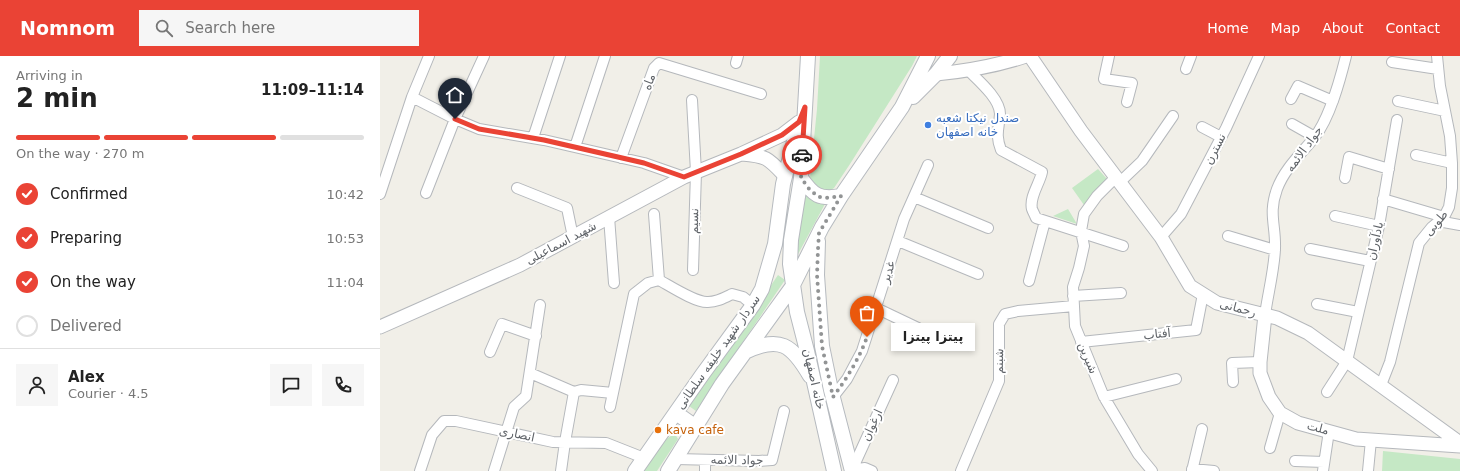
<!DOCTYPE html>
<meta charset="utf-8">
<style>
body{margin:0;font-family:"DejaVu Sans",Cairo,sans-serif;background:#f6f6f6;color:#222;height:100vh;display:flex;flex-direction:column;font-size:15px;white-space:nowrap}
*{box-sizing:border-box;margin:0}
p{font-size:13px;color:#767676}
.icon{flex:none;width:22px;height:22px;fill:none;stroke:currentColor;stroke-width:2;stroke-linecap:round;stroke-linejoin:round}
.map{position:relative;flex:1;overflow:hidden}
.panel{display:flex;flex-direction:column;background:#fff;width:380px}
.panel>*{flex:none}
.pin{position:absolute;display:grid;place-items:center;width:34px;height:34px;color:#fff;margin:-41px -17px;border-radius:50% 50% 50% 0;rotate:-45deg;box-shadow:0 0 4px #0007}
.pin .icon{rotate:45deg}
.courier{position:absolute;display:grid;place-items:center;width:40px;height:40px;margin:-20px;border:3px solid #ea4335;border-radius:50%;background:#fff;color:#222;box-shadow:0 1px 5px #0007}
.bubble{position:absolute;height:28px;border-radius:0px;background:#fff;box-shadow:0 2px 6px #0003;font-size:13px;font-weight:700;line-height:28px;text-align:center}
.headline em{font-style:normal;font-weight:700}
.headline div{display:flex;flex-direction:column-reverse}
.headline{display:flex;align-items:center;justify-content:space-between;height:68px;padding:0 16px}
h1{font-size:26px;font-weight:700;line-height:30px}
.bar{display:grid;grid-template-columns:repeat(4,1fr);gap:6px 4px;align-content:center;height:48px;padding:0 16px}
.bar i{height:5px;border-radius:3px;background:#e0e0e0}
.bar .active{background:#ea4335}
.bar p{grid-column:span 4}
.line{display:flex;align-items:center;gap:10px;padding:0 16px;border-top:1px solid #e0e0e0}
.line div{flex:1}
.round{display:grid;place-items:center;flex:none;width:42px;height:42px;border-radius:0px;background:#f6f6f6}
ol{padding:0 16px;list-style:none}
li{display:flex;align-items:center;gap:12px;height:44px}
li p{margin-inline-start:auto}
li .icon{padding:4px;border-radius:50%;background:#ea4335;color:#fff;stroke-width:4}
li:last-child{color:#767676}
li i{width:22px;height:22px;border:2px solid #e0e0e0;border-radius:50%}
header{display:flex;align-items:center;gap:24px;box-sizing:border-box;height:56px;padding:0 20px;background:#ea4335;color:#fff}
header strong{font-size:19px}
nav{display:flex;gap:22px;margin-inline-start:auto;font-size:14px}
.search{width:280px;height:36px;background:#f6f6f6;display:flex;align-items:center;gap:10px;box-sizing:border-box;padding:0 14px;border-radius:0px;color:#767676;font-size:15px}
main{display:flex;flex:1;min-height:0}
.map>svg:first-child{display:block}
.green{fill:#c5e8c5}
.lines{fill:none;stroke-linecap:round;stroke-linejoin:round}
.minor-casing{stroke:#b5b8bc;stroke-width:12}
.tertiary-casing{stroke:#b5b8bc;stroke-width:15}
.secondary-casing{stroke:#b6babf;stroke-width:16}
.minor{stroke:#fff;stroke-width:10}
.tertiary{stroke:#fff;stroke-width:13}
.secondary{stroke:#fff;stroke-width:14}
.done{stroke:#929495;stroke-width:4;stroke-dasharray:0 7.2}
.route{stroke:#ea4335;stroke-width:5}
.shop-dot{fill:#3f7fe0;stroke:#fff;stroke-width:1.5}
.food-dot{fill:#e8710a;stroke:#fff;stroke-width:1.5}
.labels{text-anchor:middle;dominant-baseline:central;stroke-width:4;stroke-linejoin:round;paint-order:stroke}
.street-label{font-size:12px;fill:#5f6368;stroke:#fff}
.shop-label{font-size:12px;fill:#366cbe;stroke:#fff;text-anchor:start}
.food-label{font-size:12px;fill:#c56008;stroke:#fff;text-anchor:start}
</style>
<header>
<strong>Nomnom</strong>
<div class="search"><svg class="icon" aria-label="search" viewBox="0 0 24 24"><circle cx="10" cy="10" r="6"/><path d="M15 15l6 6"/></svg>Search here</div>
<nav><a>Home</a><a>Map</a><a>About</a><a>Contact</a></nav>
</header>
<main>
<section class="panel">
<div class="headline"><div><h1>2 min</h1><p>Arriving in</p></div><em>11:09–11:14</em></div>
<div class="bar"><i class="active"></i><i class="active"></i><i class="active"></i><i></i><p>On the way · 270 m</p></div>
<ol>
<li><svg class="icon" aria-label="check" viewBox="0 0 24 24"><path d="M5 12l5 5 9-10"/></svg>Confirmed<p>10:42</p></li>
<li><svg class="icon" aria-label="check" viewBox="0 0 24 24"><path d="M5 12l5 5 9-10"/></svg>Preparing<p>10:53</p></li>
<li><svg class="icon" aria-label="check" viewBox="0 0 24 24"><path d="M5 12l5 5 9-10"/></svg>On the way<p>11:04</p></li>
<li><i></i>Delivered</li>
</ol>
<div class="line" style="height:72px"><a class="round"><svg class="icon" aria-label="person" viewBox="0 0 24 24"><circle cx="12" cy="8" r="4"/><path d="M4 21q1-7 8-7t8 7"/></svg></a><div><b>Alex</b><p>Courier · 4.5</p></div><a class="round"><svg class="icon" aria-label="chat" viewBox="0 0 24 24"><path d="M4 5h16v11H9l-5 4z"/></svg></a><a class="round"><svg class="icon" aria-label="phone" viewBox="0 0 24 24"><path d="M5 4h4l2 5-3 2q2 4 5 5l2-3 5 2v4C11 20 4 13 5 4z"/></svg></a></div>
</section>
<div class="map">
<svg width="1080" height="415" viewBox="0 0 1080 415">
<rect width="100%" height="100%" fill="#f1efe8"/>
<path class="green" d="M 440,0 L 537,0 L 532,10 L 470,108 L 454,132 L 447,137 L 439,135 L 430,122 L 437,53 Z
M 718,113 L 727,123 L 704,149 L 692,132 Z
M 425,138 L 437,147 L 446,146 L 416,202 Z
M 688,153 L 697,168 L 673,160 Z
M 398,219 L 405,224 L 316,355 L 309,350 Z
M 295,378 L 298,383 L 277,415 L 262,415 C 271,402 280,384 295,378 Z
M 1003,395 L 1080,403 L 1080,415 L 1002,415 Z"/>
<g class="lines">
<g class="minor-casing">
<path id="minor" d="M 49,0 L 32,41 L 75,63 L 99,73 L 164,84 L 264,107 L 304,121
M 729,0 L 724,23 L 752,27 L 747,46
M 1012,6 L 1058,13
M 356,7 L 358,0
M 806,13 L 811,0
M 589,15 C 599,25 620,43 620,58 C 619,73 615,78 621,94 L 662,116 C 660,127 649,141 652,153 C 653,156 655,159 656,162 L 743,190
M 911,43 L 918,30 L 953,45
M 312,44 L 316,116 L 313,214
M 1018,45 L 1065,55
M 912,68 L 935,81
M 822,71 L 841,81
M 153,82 L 180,0
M 195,91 L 225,0
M 1036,99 L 1072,107
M 241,102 L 274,12 L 279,7 L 381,38
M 736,121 L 717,140 L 704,158 L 701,175 L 704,190 L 699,212 L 693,231 L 695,270 L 724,341 L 758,398 L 772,415
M 965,122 L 969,101 L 1009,113
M 740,126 L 762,105 L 793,60
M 137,132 L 187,152 L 193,181
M 46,137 L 75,63 L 104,0
M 0,138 L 32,41
M 534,141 L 608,172
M 1003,143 L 1064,161
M 274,158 L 279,224
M 955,160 L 999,170
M 229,161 L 234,227
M 1058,165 L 1080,169
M 848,180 L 895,194
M 781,181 L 801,158 L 846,72 L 879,0
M 518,185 L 598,218
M 930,193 L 990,205
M 649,225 L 665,165
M 693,240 L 741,237
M 937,248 L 978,256
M 496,252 L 538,272
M 885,259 C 888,237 894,215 895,193 C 896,169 888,158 897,133 C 905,112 921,98 934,82 C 950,62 960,24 966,0
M 701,286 L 816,274 L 823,238
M 110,296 L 122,268 L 156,280
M 150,317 L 194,336
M 853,326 L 852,307 L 880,306
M 1001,329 L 1010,306 L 1039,187 L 1052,171 L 1064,161 L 1069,151 L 1072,132 L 1072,107 L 1070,80 L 1060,30 L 1057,0
M 947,336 L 967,305 L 999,170 L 1017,64
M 453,341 L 467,323 L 482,295 L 524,163 L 548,109
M 724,341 L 796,323
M 230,351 L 254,238 L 268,227 L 279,224 C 290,230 316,247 328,246 C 337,246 344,242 352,238 L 363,241 L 373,249
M 890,392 L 900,357
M 296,403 L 379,405 L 392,404 L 404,355
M 915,405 L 944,406
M 812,413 L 834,415
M 472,414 L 513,324
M 472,414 L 485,412 L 492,415
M 40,415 L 52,379 L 64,365 L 76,365 L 173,386 L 226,387 L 264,402
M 114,415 L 134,351 L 146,340 L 160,249
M 181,415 L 185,386 L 194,336 L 201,334 L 233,337
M 325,415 L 325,404
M 581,415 L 619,325 L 619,268 L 625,258 L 638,255 L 694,250
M 812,415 L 822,373
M 943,415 L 949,375
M 988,415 L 991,384"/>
</g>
<g class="tertiary-casing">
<path id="tertiary" d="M 650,0 L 701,75 L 781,181 L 810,230 L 837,247 L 897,262 L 928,277 L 1080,387
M 556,18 C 588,15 616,10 646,0
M 362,98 C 387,100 388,102 405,120
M 885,259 L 880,306 L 880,317 L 889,341 L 900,357 L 918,367 L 976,383 L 1080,390
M 0,271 L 140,209 L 304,121 L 361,98 L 402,79 L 419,66"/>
</g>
<g class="secondary-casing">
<path id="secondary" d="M 428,0 L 421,122 L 411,184 L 410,208 L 417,256 L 427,295 L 454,415
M 533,41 L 556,18 L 570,0
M 421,122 C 433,139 439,144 461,140
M 438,185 L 437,219 L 442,290 L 451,334 L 472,415
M 365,296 C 400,279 412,289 430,320
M 296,357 L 316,371
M 255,415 L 322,319 L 373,249 L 382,233 L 395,188 L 403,128 L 418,70
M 288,415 L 342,328 L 412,231 L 442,171 L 461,140 L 522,51 L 548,0"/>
</g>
<use href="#minor" class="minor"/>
<use href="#tertiary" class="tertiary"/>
<use href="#secondary" class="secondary"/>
</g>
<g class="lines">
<path class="done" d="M 422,99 L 421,122 L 430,134 L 439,141 L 449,142 L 461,140 L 439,177 L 438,193 L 437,219 L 442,290 L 453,341 C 467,322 479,303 487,281"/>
<path class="route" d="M 75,63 L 99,73 L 164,84 L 264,107 L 304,121 L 361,98 L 402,79 L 419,66 L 425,51 L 422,99"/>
</g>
<circle class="shop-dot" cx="548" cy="69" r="4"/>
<circle class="food-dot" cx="278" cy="374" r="4"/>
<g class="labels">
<g class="street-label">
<text transform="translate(269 26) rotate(-70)">ماه</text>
<text transform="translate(835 93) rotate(-63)">نسترن</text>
<text transform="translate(924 93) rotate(-54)">جواد الائمه</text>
<text transform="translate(314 165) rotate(-89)">نسیم</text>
<text transform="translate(1056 167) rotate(-50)">طوبی</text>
<text transform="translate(995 185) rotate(-77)">یادآوران</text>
<text transform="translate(181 187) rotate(-28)">شهید اسماعیلی</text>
<text transform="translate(508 216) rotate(-72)">غدیر</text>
<text transform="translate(858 252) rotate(15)">رحمانی</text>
<text transform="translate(777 278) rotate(-6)">آفتاب</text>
<text transform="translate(338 296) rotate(-55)">سردار شهید خلیفه سلطانی</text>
<text transform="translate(708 302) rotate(68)">شیرین</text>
<text transform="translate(619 305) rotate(-89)">شبنم</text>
<text transform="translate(434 323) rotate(77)">خانه اصفهان</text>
<text transform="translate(492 369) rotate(-65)">ارغوان</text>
<text transform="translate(938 372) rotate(15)">ملت</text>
<text transform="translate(137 378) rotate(12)">انصاری</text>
<text transform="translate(357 404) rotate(1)">جواد الائمه</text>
</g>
<g class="shop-label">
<text x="556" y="62">صندل نیکتا شعبه<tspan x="556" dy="14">خانه اصفهان</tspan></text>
</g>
<g class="food-label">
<text x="286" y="374">kava cafe</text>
</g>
</g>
</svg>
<div class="pin" style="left:487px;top:281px;background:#ea580c"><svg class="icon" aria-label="bag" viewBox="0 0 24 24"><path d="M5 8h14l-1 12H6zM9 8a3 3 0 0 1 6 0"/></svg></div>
<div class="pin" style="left:75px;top:63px;background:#1f2937"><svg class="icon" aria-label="home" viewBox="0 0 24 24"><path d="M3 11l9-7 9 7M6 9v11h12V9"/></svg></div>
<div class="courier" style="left:422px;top:99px"><svg class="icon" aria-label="car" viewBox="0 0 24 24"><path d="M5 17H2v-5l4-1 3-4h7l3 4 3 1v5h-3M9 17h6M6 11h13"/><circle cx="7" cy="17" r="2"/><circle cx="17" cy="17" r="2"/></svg></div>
<div class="bubble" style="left:511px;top:267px;width:84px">پیتزا پیتزا</div>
</div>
</main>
